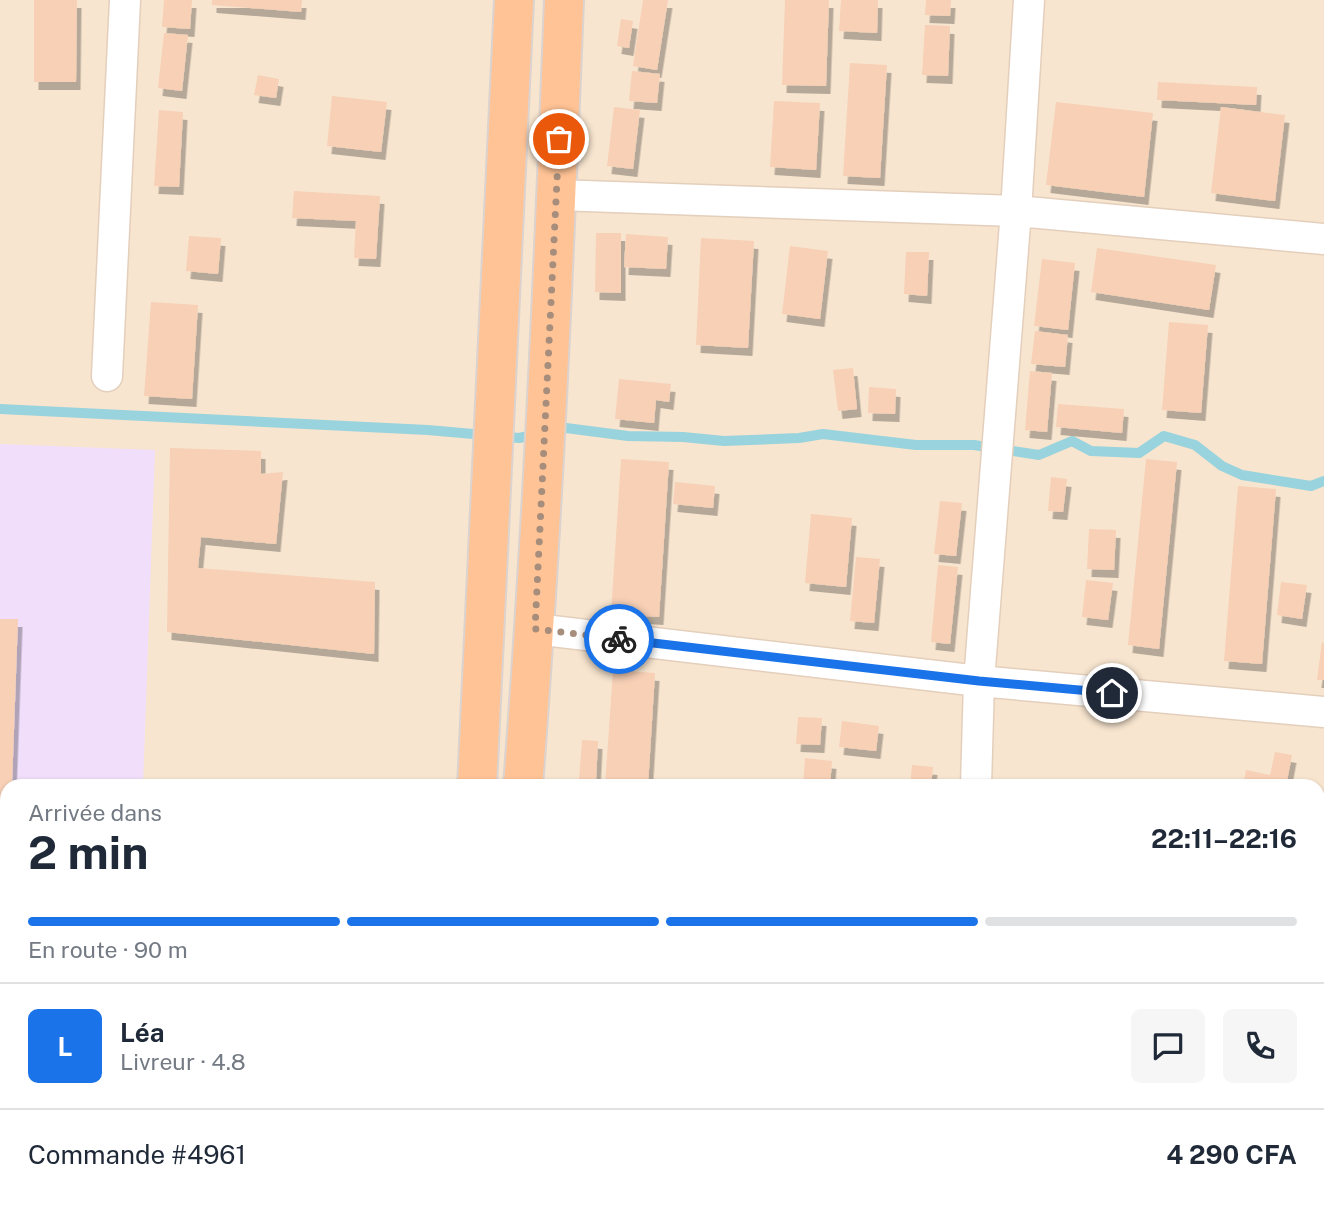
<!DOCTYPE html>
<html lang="fr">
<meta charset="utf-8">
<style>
body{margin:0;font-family:"Public Sans",sans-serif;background:#f6f6f7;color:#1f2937;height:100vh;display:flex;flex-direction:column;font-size:26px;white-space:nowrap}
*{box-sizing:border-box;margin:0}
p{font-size:23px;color:#747a83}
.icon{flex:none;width:38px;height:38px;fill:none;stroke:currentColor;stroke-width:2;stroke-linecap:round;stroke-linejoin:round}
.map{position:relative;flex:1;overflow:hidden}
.details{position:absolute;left:0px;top:779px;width:1325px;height:436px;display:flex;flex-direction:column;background:#fff;border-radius:21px 21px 0 0;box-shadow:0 2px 5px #0004}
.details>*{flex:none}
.pin{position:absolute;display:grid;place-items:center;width:60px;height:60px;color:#fff;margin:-30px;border:4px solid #fff;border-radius:50%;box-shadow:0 2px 7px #0007}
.courier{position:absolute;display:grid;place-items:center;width:70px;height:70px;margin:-35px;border:5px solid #1a73e8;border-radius:50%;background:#fff;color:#222;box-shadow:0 2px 9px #0007}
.head em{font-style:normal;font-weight:700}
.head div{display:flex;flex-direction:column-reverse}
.head{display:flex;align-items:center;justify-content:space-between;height:119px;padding:0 28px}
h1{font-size:46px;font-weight:700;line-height:52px}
.bar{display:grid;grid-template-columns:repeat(4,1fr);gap:10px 7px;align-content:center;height:84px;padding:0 28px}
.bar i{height:9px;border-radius:5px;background:#e0e1e3}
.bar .on{background:#1a73e8}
.bar p{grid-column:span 4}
.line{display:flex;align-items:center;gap:18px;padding:0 28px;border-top:2px solid #e0e1e3}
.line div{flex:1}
.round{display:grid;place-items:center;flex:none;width:74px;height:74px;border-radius:10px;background:#f6f6f7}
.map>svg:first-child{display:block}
.residential{fill:#f7e5cf;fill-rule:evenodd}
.education{fill:#f0defb}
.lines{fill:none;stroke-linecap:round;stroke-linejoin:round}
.stream{stroke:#99d3dd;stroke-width:10}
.building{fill:#f7d0b6;filter:url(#shadow)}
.minor-casing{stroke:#e4cfbc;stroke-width:33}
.trunk-casing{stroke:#dcd3cf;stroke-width:42}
.minor{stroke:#fff;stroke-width:30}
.trunk{stroke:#ffc395;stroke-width:38}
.done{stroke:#a78e7c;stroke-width:7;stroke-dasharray:0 12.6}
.route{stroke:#1a73e8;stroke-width:9}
</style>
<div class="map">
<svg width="1324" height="1214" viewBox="0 0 1324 1214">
<defs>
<filter id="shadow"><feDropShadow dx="4.5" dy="8" stdDeviation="0" flood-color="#0004"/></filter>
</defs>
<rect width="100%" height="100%" fill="#fef3e1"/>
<path class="residential" d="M 0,0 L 1324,0 L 1324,1214 L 0,1214 ZM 7,786 L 1318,786 L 1318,1208 L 7,1208 Z"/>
<path class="education" d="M 0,444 L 155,450 L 143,786 L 7,786 L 7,1208 L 266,1208 L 262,1214 L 0,1214 Z"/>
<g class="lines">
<path class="stream" d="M 0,409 L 428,430 L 519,438 L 566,428 L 628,436 L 683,437 L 724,441 L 799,438 L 823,434 L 916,445 L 974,445 L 1039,455 L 1072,441 L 1091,451 L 1139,453 L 1164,436 L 1195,445 L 1222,466 L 1242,475 L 1311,486 L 1324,481
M 1318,892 L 1324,876
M 1194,1214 L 1197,1208"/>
</g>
<path class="building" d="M 34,0 L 77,0 L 76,82 L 34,82 Z
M 164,0 L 192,0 L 190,29 L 162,27 Z
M 212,0 L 302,0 L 301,12 L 212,5 Z
M 643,0 L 668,0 L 657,70 L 633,66 Z
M 785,0 L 829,0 L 826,86 L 782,85 Z
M 841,0 L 878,0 L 877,33 L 839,31 Z
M 926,0 L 951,0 L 950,16 L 925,15 Z
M 621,19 L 633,21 L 629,48 L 617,46 Z
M 925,25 L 950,26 L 948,76 L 922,75 Z
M 164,33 L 188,35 L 182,91 L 158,88 Z
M 850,63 L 887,65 L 880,178 L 843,176 Z
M 632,71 L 660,74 L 657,103 L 629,101 Z
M 258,75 L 279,79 L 276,98 L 254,95 Z
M 1158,82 L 1257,87 L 1256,105 L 1157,100 Z
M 332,96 L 387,102 L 381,152 L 327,146 Z
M 774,101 L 820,103 L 816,170 L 770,167 Z
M 1056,102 L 1153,113 L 1144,197 L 1046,185 Z
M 614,107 L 640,110 L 633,169 L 607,166 Z
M 1221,107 L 1285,115 L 1275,201 L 1211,193 Z
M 159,110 L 183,112 L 179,187 L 154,186 Z
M 294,191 L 380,196 L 376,259 L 354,258 L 356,221 L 292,218 Z
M 596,233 L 621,233 L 621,293 L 595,292 Z
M 626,234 L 668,237 L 666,269 L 624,267 Z
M 189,236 L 221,238 L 218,274 L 186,271 Z
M 701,238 L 754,241 L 748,348 L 696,345 Z
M 790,246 L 828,251 L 820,319 L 782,314 Z
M 1097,248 L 1216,265 L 1209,310 L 1091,292 Z
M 906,252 L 929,252 L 927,296 L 904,294 Z
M 1042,259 L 1075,263 L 1068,330 L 1034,326 Z
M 151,302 L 198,305 L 192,399 L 144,396 Z
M 1169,322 L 1208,325 L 1201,413 L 1162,410 Z
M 1035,331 L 1068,335 L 1065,367 L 1031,364 Z
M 853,368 L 857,409 L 838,411 L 833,370 Z
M 1030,371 L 1052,373 L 1047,432 L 1025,430 Z
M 619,379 L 671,384 L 669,402 L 656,400 L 654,423 L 615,419 Z
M 869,387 L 896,389 L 895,414 L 868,413 Z
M 1058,404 L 1124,409 L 1122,433 L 1056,427 Z
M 170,448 L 261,451 L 261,474 L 283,472 L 276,544 L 201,537 L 198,568 L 375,582 L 374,654 L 167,632 Z
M 621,459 L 669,462 L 659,617 L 611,614 Z
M 1146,459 L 1177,462 L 1159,649 L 1128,645 Z
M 1051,477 L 1067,479 L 1063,512 L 1048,511 Z
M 675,482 L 715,486 L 713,508 L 673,504 Z
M 1238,486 L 1276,489 L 1262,664 L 1224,661 Z
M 940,501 L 962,503 L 956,556 L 934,554 Z
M 811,514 L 852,518 L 846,587 L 805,583 Z
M 1089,529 L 1116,530 L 1114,570 L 1087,569 Z
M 856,557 L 880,559 L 874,623 L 850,621 Z
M 938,565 L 958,567 L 950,644 L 931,642 Z
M 1086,580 L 1113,583 L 1108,620 L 1082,617 Z
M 1281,582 L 1307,585 L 1302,619 L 1277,615 Z
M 0,619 L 18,619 L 12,786 L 7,786 L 7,811 L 0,811 Z
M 1322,642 L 1324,643 L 1324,680 L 1317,680 Z
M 613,670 L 655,673 L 648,786 L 605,786 Z
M 798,717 L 822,718 L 820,745 L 796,744 Z
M 842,721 L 879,726 L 876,751 L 839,747 Z
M 582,740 L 598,741 L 596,782 L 579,781 Z
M 1275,752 L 1292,755 L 1286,786 L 1243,786 L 1246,770 L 1270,775 Z
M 805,758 L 832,761 L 830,786 L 803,786 Z
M 912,765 L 933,767 L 931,786 L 910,786 Z
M 0,1052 L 7,1052 L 4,1214 L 0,1214 Z
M 88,1208 L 148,1208 L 148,1214 L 88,1214 Z
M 677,1208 L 748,1208 L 747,1214 L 676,1214 Z
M 819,1208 L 863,1208 L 861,1214 L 817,1214 Z
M 991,1208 L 1011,1208 L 1009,1214 L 989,1214 Z"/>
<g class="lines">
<g class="minor-casing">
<path id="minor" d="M 557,195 L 1016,211 L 1324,239
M 107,376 L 125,0
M 535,629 L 979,681 L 1324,712
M 976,786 L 979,681 L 1016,211 L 1029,0
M 898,1214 L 900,1208"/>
</g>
<g class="trunk-casing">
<path id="trunk" d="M 477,786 L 514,0
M 523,786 C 543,524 554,262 564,0
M 359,1214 L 363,1208
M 418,1214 L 421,1208"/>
</g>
<use href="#minor" class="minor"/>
<use href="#trunk" class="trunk"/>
</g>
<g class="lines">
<path class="done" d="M 559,139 L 535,629 L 619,639"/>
<path class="route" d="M 619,639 L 979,681 L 1112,693"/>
</g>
</svg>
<div class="pin" style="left:559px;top:139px;background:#ea580c"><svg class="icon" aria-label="bag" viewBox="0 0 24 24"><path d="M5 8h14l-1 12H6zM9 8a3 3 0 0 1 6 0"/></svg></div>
<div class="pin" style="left:1112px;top:693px;background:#1f2937"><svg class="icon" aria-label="home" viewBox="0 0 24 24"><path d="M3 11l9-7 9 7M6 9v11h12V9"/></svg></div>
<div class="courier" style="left:619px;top:639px"><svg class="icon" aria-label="bike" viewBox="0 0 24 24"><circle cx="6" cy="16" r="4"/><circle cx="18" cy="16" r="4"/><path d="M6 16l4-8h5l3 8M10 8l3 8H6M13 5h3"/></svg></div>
<section class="details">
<div class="head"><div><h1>2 min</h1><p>Arrivée dans</p></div><em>22:11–22:16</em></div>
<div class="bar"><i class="on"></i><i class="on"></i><i class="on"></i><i></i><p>En route · 90 m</p></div>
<div class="line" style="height:126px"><b class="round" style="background:#1a73e8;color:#fff">L</b><div><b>Léa</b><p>Livreur · 4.8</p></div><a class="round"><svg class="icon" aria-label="chat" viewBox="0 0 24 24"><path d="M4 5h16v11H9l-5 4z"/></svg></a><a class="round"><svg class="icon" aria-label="phone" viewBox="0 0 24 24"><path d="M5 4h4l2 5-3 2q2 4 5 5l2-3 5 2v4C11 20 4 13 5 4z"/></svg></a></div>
<div class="line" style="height:91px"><div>Commande #4961</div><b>4 290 CFA</b></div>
</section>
</div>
